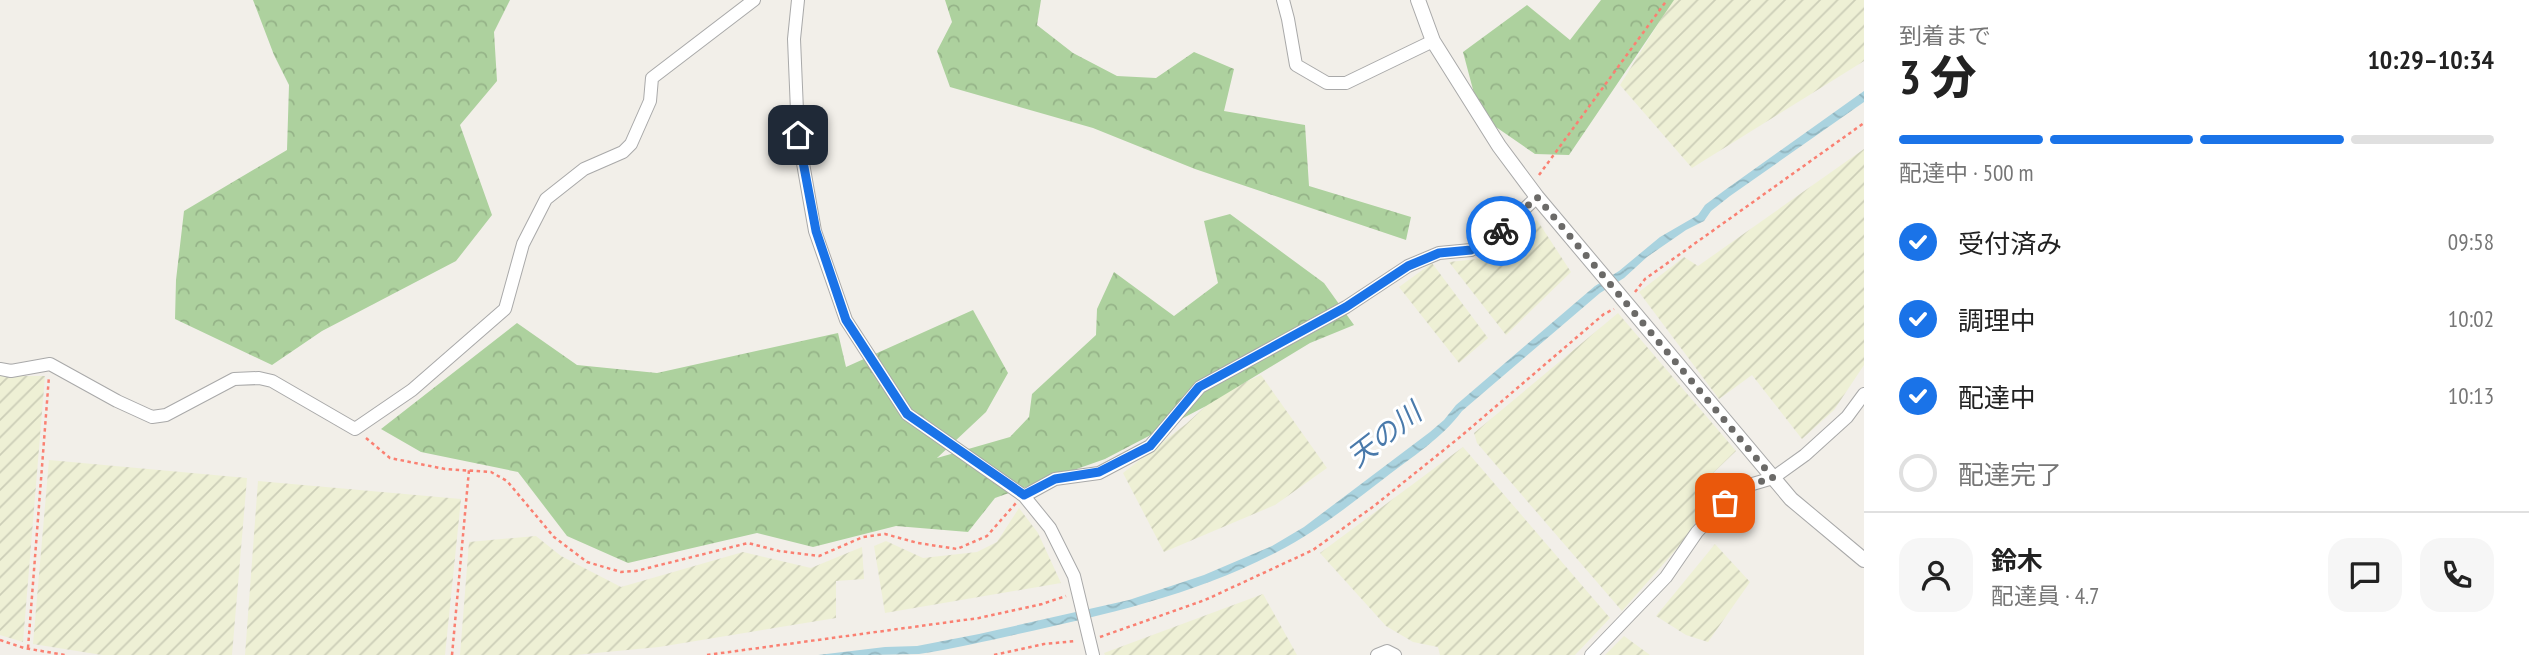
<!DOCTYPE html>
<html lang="ja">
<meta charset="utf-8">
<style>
body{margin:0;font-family:"PT Sans Narrow","Noto Sans JP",sans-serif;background:#f6f6f6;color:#222;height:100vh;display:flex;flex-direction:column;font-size:26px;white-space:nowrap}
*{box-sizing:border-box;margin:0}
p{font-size:23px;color:#767676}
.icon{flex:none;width:38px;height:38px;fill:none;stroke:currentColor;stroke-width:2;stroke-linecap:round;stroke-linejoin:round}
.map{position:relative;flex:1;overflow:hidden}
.sheet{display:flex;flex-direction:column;background:#fff;width:665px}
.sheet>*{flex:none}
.pin{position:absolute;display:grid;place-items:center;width:60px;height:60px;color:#fff;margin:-30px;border-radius:14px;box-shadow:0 4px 10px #0006}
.courier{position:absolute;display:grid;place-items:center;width:70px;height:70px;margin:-35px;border:5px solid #1a73e8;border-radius:50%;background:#fff;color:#222;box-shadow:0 2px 9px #0007}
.head em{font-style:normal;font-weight:800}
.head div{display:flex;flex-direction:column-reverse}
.head{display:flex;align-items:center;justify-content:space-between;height:119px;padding:0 35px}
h1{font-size:46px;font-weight:800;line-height:52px}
.bar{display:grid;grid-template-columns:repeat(4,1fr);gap:10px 7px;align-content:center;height:84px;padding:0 35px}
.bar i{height:9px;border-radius:5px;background:#e0e0e0}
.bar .selected{background:#1a73e8}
.bar p{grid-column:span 4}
.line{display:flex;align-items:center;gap:18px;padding:0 35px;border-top:2px solid #e0e0e0}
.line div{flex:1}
.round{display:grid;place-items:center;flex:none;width:74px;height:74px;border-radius:21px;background:#f6f6f6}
ol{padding:0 35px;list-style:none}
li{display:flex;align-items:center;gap:21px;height:77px}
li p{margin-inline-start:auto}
li .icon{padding:7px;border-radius:50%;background:#1a73e8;color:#fff;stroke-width:4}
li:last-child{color:#767676}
li i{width:38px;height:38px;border:4px solid #e0e0e0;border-radius:50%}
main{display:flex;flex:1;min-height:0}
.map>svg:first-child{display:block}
.farmland{fill:url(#farmland-furrows)}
.forest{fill:url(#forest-crowns)}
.water{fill:url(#water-waves)}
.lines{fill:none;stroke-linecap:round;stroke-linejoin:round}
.minor-casing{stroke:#a9a9a9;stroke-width:14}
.tertiary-casing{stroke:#a9a9a9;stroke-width:16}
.path{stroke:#fa8072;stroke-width:2.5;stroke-dasharray:3.5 3.5;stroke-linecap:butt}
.minor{stroke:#fff;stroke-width:12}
.tertiary{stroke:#fff;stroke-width:14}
.done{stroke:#6b6a68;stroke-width:7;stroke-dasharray:0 12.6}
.route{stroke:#1a73e8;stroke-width:9}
.labels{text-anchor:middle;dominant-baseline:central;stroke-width:6;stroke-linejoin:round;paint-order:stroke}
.water-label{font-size:28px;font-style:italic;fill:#4a7aab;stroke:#fff}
</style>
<main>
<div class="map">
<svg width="1864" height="655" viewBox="0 0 1864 655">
<defs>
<pattern id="farmland-furrows" width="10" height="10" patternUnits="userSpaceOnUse" patternTransform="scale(1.75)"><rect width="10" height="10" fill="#eef0d5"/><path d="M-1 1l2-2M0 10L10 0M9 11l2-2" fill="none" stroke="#ccceb7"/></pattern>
<pattern id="forest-crowns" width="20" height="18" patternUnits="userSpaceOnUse" patternTransform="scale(1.75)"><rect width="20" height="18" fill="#add19e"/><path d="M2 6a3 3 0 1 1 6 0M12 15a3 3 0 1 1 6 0" fill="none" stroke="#95b388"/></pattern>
<pattern id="water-waves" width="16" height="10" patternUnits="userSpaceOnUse" patternTransform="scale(1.75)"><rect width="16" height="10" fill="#aad3df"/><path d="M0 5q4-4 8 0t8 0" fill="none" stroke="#92b5bf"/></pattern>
</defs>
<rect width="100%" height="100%" fill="#f2efe9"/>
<path class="farmland" d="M 1673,0 L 1864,0 L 1864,61 L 1692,168 L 1620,85 Z
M 1864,149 L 1864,365 L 1834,410 L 1802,439 L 1752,375 L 1719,399 L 1639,292 L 1684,257 L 1698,266 Z
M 1537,220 L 1571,272 L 1506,335 L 1449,262 L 1487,258 Z
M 1432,263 L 1488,338 L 1459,363 L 1399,287 Z
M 1618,313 L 1736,451 L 1710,476 L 1722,489 L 1701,512 L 1687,537 L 1622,611 L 1477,443 L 1474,433 Z
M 1261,375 L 1327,468 L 1275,505 L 1164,552 L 1123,473 L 1186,424 L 1219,394 Z
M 0,376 L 45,376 L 23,642 L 0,635 Z
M 1463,447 L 1610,618 L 1575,655 L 1440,655 L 1438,647 L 1413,642 L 1386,626 L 1320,553 Z
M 49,460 L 247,478 L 232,655 L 102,655 L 33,644 Z
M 258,481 L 461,499 L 445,655 L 245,655 Z
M 1019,508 L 1038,533 L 1061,583 L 885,613 L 874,546 L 886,541 L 923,558 L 977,552 L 997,542 Z
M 536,536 L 561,556 L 621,587 L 743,552 L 811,568 L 862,547 L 864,579 L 836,581 L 836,618 L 659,647 L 575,655 L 460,655 L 469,542 Z
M 1715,544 L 1750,582 L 1708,642 L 1686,635 L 1656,616 Z
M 1263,594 L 1297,655 L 1105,655 L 1104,653 Z
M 1624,636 L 1650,655 L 1605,655 Z"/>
<path class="forest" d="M 253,0 L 510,0 L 494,32 L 497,81 L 460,125 L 492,215 L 456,261 L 322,331 L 272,365 L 175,319 L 176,280 L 184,211 L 287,150 L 289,85 L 274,55 Z
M 945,0 L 1041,0 L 1037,25 L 1073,53 L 1117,76 L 1156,78 L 1194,52 L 1234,69 L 1224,111 L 1305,125 L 1309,186 L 1411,217 L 1406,240 L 1195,169 L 1093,128 L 950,87 L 937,51 L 952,22 Z
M 1601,0 L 1674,0 L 1569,155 L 1535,154 L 1480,116 L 1463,52 L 1527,5 L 1570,40 Z
M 1230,214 L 1324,283 L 1354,325 L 1310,343 L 1206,406 L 1105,459 L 995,498 L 968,532 L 896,526 L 813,547 L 757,533 L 628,563 L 567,536 L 518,472 L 421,452 L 381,429 L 517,323 L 577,365 L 657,373 L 838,333 L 846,367 L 973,310 L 1008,373 L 986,412 L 937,458 L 1010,437 L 1029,417 L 1032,394 L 1096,335 L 1097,309 L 1114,272 L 1174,316 L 1218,283 L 1204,221 Z"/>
<path class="water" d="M 1864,91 L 1864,102 L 1730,196 L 1711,211 L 1704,221 L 1686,230 L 1647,257 L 1624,278 L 1600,293 L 1462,411 C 1442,438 1412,457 1386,477 C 1351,504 1316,532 1277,552 C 1197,594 1106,615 1018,634 C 986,641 953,649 919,654 C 886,655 851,655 818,655 L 885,647 L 917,646 L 979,634 L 1129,600 L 1204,575 L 1272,546 L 1304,527 L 1430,432 L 1444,420 L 1456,405 L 1595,286 L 1619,271 L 1660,237 L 1698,215 L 1705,205 L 1725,190 Z"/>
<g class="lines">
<g class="minor-casing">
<path id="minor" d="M 798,0 L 794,39 L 798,135 L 815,231 L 846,320 L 907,414 L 1024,496 L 1050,528 L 1074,576 L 1093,655
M 1283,0 L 1288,19 L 1296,65 L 1327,83 L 1346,83 L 1433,41
M 0,369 L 11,371 L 50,364 L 117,401 L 152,417 L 166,415 L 234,379 L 259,378 L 272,381 L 355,429 L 412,390 L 505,309 L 523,244 L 546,199 L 584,169 L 623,152 L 631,144 L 650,101 L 652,78 L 754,0
M 1024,496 L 1055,479 L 1099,473 L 1150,446 L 1200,387 L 1346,307 L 1408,266 L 1439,253 L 1471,250 L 1498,234 L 1537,197
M 1377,655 L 1387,651 L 1395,655
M 1591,655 L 1666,577 L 1697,532 L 1739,488 L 1773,478 L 1805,455 L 1847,417 L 1864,394"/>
</g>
<g class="tertiary-casing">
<path id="tertiary" d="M 1418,0 L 1433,41 L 1499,146 L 1537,197 L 1791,499 L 1864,560"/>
</g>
<path class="path" d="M 1539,175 L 1667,0
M 1635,292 L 1645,279 L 1864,123
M 366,438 L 390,458 L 445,469 L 491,472 L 507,481 L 554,537 L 587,562 L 621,572 L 636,571 L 748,543 L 779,551 L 819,556 L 863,537 L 885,534 L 918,543 L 957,549 L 987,536 L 1016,503
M 1100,637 L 1205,600 L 1313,550 L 1374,506 L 1460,437 L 1604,314 L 1614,309
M 0,640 L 24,648 L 65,655
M 28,648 L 49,376
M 452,655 L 469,470
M 707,655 L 979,618 L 1042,604 L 1066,596
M 994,655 L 1044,644 L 1076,641"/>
<use href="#minor" class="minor"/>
<use href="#tertiary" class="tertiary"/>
</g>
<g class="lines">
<path class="done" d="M 1501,231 L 1537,197 L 1773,478 L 1739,488 L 1725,503"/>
<path class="route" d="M 798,135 L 816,231 L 846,320 L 907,414 L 1024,495 L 1055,479 L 1099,472 L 1150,446 L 1199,387 L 1346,307 L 1408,266 L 1439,253 L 1471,250 L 1501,231"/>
</g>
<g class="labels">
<g class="water-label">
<text transform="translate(1384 434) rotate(-38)">天の川</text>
</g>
</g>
</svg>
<div class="pin" style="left:1725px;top:503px;background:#ea580c"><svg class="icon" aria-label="bag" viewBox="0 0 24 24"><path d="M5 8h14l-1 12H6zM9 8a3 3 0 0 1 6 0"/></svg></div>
<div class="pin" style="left:798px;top:135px;background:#1f2937"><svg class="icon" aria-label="home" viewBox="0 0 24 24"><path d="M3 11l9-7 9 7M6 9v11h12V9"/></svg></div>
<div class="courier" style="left:1501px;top:231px"><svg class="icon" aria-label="bike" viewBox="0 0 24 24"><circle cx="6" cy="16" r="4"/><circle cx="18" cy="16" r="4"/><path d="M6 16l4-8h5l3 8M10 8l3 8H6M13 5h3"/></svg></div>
</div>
<section class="sheet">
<div class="head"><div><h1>3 分</h1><p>到着まで</p></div><em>10:29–10:34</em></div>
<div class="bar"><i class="selected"></i><i class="selected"></i><i class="selected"></i><i></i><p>配達中 · 500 m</p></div>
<ol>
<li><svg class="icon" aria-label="check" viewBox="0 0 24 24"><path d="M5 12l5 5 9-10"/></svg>受付済み<p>09:58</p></li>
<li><svg class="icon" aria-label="check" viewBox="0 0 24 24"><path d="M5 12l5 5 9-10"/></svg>調理中<p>10:02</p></li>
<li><svg class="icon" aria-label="check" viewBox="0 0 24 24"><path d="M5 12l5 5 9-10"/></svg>配達中<p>10:13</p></li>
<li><i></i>配達完了</li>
</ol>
<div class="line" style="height:126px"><a class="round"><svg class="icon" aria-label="person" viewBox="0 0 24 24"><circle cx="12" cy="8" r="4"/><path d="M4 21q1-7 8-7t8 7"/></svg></a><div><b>鈴木</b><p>配達員 · 4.7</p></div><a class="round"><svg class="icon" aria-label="chat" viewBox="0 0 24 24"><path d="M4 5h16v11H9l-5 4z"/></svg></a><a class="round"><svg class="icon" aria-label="phone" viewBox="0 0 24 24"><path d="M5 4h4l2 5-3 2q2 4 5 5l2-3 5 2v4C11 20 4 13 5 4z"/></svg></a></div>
</section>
</main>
